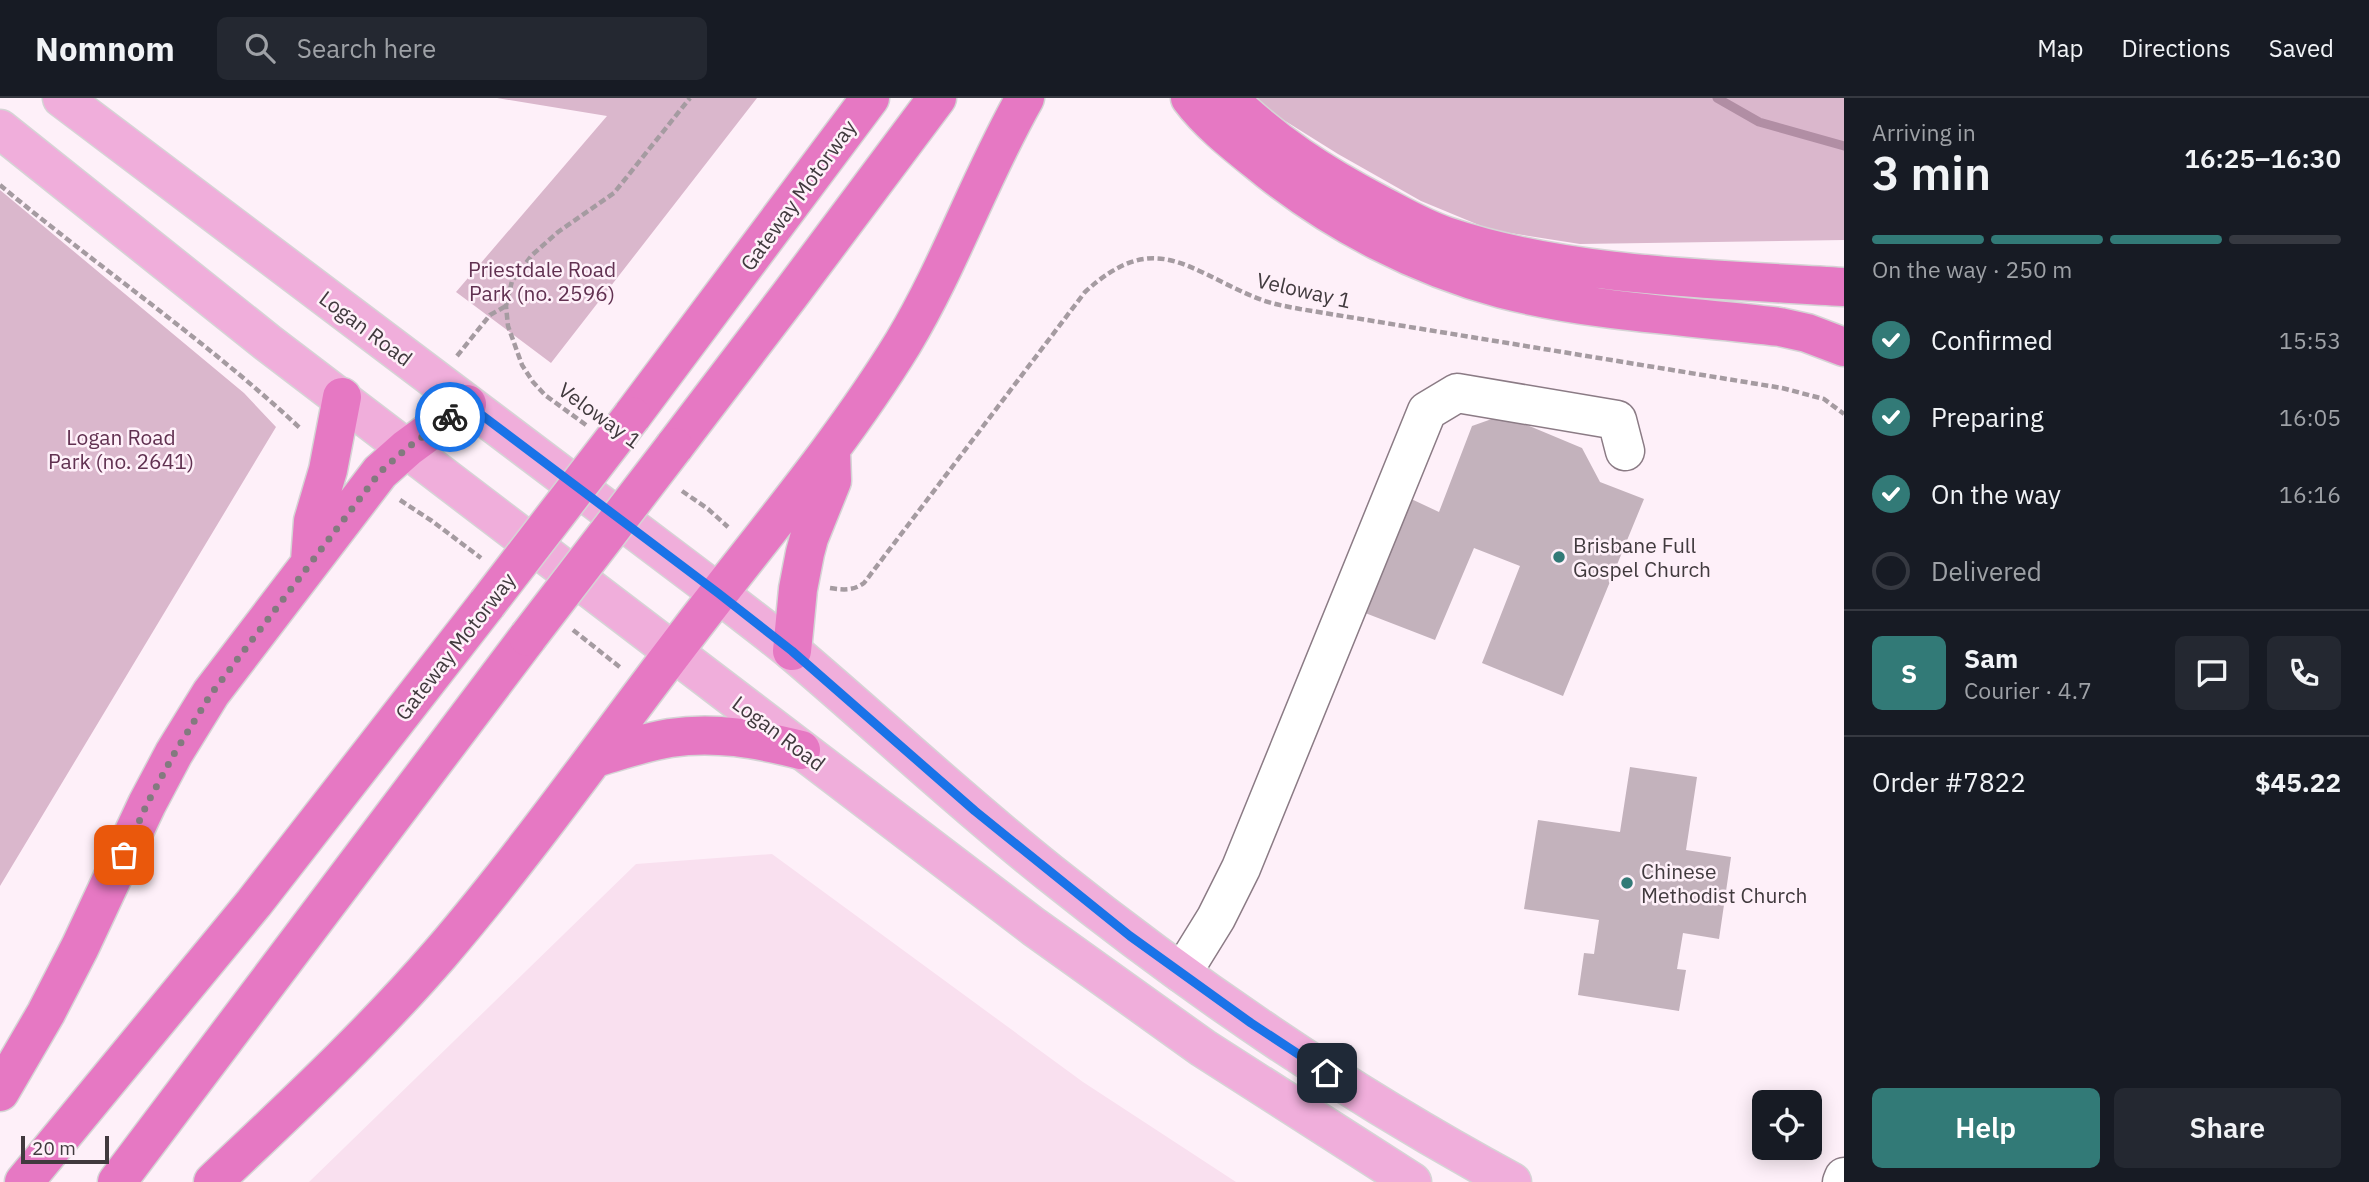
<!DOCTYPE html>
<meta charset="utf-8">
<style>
body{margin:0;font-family:"IBM Plex Sans",sans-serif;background:#242831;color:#f1f3f6;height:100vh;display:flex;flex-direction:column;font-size:26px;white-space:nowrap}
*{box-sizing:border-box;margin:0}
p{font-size:23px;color:#9ea1a6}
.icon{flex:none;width:38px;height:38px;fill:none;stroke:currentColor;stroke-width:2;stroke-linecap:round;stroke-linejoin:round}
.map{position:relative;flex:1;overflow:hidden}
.details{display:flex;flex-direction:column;background:#171b24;width:525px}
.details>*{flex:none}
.fabs{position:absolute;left:1752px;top:992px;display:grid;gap:14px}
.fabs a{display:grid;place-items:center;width:70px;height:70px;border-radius:10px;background:#171b24;box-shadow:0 4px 18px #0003;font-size:35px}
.scale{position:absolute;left:21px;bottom:18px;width:88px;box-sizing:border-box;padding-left:7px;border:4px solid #413a3e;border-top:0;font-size:19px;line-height:24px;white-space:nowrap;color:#413a3e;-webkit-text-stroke:5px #fef0f9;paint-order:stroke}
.pin{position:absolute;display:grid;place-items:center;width:60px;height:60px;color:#fff;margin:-30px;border-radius:14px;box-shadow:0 4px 10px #0006}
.courier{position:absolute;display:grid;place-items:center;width:70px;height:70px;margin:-35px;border:5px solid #1a73e8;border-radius:50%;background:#fff;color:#222;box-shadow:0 2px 9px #0007}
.headline em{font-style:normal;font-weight:600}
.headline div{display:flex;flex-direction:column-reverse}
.headline{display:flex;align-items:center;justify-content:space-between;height:119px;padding:0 28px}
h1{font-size:46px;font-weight:600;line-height:52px}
.bar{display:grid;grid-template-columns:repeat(4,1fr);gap:10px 7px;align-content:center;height:84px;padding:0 28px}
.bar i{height:9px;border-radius:5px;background:#363941}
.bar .active{background:#327a77}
.bar p{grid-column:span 4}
.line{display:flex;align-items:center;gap:18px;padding:0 28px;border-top:2px solid #363941}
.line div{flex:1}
.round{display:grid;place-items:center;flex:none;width:74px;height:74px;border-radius:10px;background:#242831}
ol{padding:0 28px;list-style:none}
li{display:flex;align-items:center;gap:21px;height:77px}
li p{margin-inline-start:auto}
li .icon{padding:7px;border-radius:50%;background:#327a77;color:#fff;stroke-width:4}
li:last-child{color:#9ea1a6}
li i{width:38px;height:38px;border:4px solid #363941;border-radius:50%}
.action{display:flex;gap:14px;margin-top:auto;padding:14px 28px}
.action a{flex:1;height:80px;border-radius:10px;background:#327a77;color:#fff;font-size:28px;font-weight:600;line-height:80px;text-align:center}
.action a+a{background:#242831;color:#f1f3f6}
header{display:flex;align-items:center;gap:42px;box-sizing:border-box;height:98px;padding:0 35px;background:#171b24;border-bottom:2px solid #363941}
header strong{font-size:33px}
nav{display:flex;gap:38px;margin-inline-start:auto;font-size:24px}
.search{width:490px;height:63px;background:#242831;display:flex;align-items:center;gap:18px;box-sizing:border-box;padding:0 24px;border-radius:10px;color:#9ea1a6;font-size:26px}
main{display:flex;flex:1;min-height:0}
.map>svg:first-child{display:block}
.built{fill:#f9e0ef}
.green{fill:#dab7cc}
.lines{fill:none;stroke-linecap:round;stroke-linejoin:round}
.stream{stroke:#b18ea4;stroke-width:9}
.building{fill:#c3b2bc}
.minor-casing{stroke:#8b7b85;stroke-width:41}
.major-casing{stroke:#d5d4d5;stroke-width:41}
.highway-casing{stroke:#d5d4d5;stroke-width:41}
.path{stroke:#a59ba1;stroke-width:4.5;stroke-dasharray:7 3.5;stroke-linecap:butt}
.minor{stroke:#fff;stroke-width:38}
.major{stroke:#f0aedb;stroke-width:38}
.highway{stroke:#e678c3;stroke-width:38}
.highway-bridge-casing{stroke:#d5d4d5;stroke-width:41;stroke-linecap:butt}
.highway-bridge{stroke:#e678c3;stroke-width:38}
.done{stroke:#837a7f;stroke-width:7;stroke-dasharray:0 12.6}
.route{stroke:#1a73e8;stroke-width:9}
.poi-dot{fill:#327a77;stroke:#fef0f9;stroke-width:2.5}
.labels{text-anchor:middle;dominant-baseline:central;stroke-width:5;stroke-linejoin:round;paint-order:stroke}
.street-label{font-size:21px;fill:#413a3e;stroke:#fef0f9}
.park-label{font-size:21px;fill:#613151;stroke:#fef0f9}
.poi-label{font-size:21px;fill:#413a3e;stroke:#fef0f9;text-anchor:start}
</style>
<header>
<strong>Nomnom</strong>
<div class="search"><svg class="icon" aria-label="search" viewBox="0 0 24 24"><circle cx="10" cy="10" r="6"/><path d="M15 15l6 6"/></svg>Search here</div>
<nav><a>Map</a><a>Directions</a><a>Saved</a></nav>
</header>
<main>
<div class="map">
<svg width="1844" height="1084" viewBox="0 0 1844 1084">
<rect width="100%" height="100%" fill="#fef0f9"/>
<path class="built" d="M 772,756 L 1083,984 L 1236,1084 L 309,1084 L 636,766 Z"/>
<path class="green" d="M 497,0 L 757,0 L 551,265 L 456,194 L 607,18 Z
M 1253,0 L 1844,0 L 1844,142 L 1580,146 L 1491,132 L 1421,103 L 1338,56 L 1263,9 Z
M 0,92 L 244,295 L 276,329 L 0,788 Z"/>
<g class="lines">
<path class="stream" d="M 1717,0 L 1759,24 L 1844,48"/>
</g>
<path class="building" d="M 1503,317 L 1582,350 L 1600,384 L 1644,401 L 1563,598 L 1482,565 L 1520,468 L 1474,450 L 1435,542 L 1360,513 L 1407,399 L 1439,414 L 1472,328 Z
M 1630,669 L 1697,679 L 1686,752 L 1731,759 L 1719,841 L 1683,835 L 1677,871 L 1686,872 L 1679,913 L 1578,897 L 1584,855 L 1594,856 L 1599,822 L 1524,811 L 1538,722 L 1620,734 Z"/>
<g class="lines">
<g class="minor-casing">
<path id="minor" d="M 1182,875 L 1216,820 L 1241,770 L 1427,313 L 1457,295 L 1617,322 L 1625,353
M 1842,1084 L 1844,1079"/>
</g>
<g class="major-casing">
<path id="major" d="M 62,0 L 718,495 C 743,515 769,534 793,554 C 879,627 962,705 1050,775 C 1195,891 1349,996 1512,1084
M 0,31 L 268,245 L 1034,829 L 1203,950 L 1412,1084"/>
</g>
<g class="highway-casing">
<path id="highway" d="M 1190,0 C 1210,27 1241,50 1268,72 C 1336,126 1417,168 1502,191 C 1592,214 1688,218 1780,229 L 1807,235 L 1844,249
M 1228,0 C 1274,45 1322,76 1379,106 C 1400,117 1422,130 1446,138 C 1568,179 1716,181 1844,189
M 632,318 L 870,0
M 674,349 L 789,198 L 937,0
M 310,463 L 313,423 L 328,372 L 342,299
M 792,553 L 798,491 L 805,455 L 809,440 L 832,383 L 831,352
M 595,660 C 619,653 645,644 670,640 C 715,633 757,641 801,652
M 0,994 L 46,915 L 80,849 L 147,706 L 174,655 L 211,595 L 380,374 L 407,350 L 467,306
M 24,1084 L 254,805 L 487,506
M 117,1084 L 528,539
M 213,1084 C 291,1010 370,937 440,856 C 529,752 608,639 691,531 C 763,437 841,346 903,245 C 950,167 980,79 1025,0"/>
</g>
<path class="path" d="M 0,87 C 99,170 207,243 301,331
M 457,258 L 490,217 L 506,208
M 586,327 L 545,297 L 533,284 L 522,267 L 508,228 L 506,208 L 512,183 L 532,157 L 558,134 L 614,95 L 690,0
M 682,393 L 708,411 L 728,429
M 400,402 L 432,423 L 481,460
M 830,490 C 843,492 853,493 864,485 L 1085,194 C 1153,132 1184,169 1252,198 C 1267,205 1284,208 1300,211 L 1782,290 L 1824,301 L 1844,316
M 573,532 L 621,570"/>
<use href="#minor" class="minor"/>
<use href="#major" class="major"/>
<use href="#highway" class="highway"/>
<g class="highway-bridge-casing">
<path id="highway-bridge" d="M 487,506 L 632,318
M 528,539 L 674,349"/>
</g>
<use href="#highway-bridge" class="highway-bridge"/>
</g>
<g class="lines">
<path class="done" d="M 124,757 L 147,706 L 174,656 L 211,596 L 380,374 L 407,350 L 450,319"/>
<path class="route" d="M 450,319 L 467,306 L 718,495 L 792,553 L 975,713 L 1130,838 L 1251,925 L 1327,975"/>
</g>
<g class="poi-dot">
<circle cx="1559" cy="459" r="7"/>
<circle cx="1627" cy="785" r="7"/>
</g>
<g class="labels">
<g class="street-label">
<text transform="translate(798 97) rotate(-54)">Gateway Motorway</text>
<text transform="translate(1304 192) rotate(13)">Veloway 1</text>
<text transform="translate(366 230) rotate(37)">Logan Road</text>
<text transform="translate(600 317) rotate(36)">Veloway 1</text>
<text transform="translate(455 548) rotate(-52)">Gateway Motorway</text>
<text transform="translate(779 635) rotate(37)">Logan Road</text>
</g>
<g class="park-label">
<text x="542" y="171">Priestdale Road<tspan x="542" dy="24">Park (no. 2596)</tspan></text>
<text x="121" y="339">Logan Road<tspan x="121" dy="24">Park (no. 2641)</tspan></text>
</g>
<g class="poi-label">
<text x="1573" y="447">Brisbane Full<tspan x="1573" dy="24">Gospel Church</tspan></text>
<text x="1641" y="773">Chinese<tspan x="1641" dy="24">Methodist Church</tspan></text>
</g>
</g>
</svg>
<div class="fabs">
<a><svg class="icon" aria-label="locate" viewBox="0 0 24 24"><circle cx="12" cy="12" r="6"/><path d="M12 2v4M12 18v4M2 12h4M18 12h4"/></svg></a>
</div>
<div class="scale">20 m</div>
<div class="pin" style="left:124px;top:757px;background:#ea580c"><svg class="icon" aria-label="bag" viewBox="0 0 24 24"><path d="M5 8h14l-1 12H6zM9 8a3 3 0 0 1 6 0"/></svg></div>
<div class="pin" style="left:1327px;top:975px;background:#1f2937"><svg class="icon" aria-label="home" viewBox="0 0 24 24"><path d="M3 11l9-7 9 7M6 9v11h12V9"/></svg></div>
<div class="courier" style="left:450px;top:319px"><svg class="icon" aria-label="bike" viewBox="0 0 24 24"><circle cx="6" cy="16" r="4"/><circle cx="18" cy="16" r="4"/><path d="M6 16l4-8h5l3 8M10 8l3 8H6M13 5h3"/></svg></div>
</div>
<section class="details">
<div class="headline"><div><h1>3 min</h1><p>Arriving in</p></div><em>16:25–16:30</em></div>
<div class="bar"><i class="active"></i><i class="active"></i><i class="active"></i><i></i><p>On the way · 250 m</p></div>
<ol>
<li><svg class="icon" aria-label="check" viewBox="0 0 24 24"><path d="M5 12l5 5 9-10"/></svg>Confirmed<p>15:53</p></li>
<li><svg class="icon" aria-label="check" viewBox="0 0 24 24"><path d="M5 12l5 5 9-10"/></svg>Preparing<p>16:05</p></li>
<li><svg class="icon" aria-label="check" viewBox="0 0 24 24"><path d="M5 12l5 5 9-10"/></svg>On the way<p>16:16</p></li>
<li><i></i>Delivered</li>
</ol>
<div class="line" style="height:126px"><b class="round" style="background:#327a77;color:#fff">S</b><div><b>Sam</b><p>Courier · 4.7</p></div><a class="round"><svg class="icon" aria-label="chat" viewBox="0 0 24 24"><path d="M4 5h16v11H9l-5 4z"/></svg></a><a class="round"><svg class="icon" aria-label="phone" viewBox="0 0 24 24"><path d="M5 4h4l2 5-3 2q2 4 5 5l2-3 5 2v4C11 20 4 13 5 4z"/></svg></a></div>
<div class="line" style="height:91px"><div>Order #7822</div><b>$45.22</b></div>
<div class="action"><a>Help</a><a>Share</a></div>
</section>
</main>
